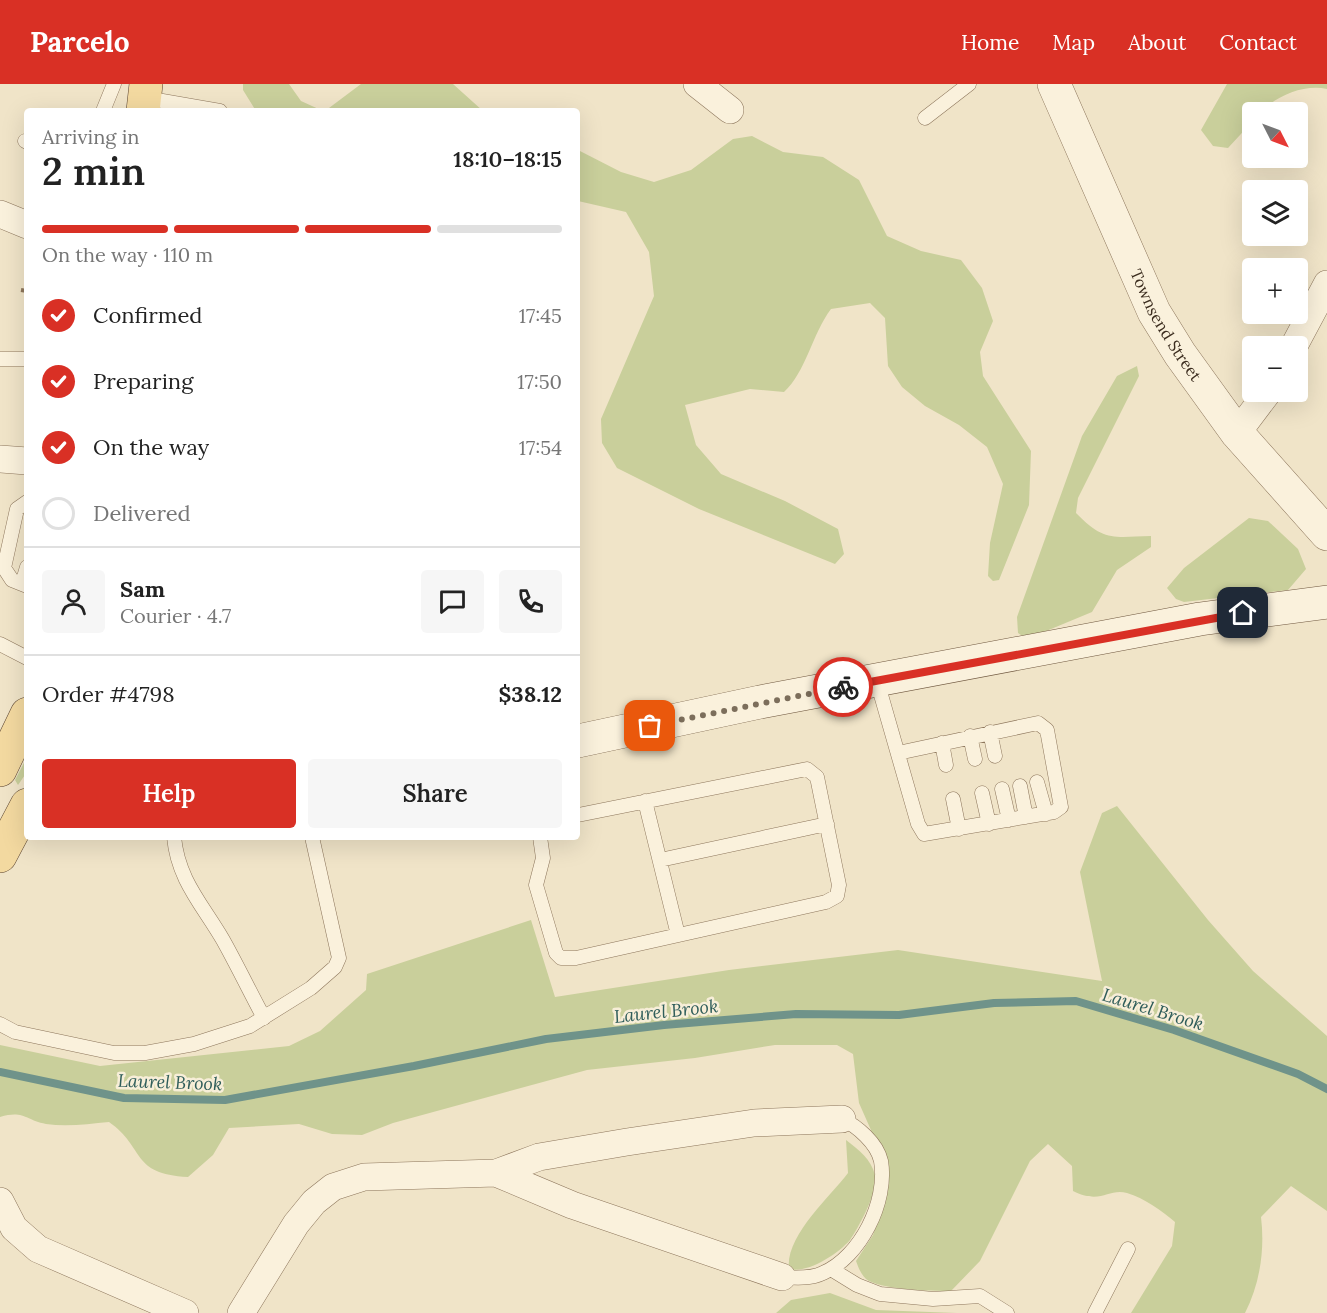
<!DOCTYPE html>
<meta charset="utf-8">
<style>
body{margin:0;font-family:Lora,serif;background:#f6f6f6;color:#222;height:100vh;display:flex;flex-direction:column;font-size:22px;white-space:nowrap}
*{box-sizing:border-box;margin:0}
p{font-size:20px;color:#767676}
.icon{flex:none;width:33px;height:33px;fill:none;stroke:currentColor;stroke-width:2;stroke-linecap:round;stroke-linejoin:round}
.map{position:relative;flex:1;overflow:hidden}
.panel{position:absolute;left:24px;top:24px;width:556px;height:732px;display:flex;flex-direction:column;background:#fff;border-radius:6px;box-shadow:0 6px 24px #0002}
.panel>*{flex:none}
.needle{width:39px;rotate:132deg}
.fabs{position:absolute;left:1242px;top:18px;display:grid;gap:12px}
.fabs a{display:grid;place-items:center;width:66px;height:66px;border-radius:6px;background:#fff;box-shadow:0 6px 24px #0002;font-size:30px}
.pin{position:absolute;display:grid;place-items:center;width:51px;height:51px;color:#fff;margin:-26px;border-radius:12px;box-shadow:0 3px 9px #0006}
.courier{position:absolute;display:grid;place-items:center;width:60px;height:60px;margin:-30px;border:4px solid #d93025;border-radius:50%;background:#fff;color:#222;box-shadow:0 2px 8px #0007}
.summary em{font-style:normal;font-weight:600}
.summary div{display:flex;flex-direction:column-reverse}
.summary{display:flex;align-items:center;justify-content:space-between;height:102px;padding:0 18px}
h1{font-size:39px;font-weight:600;line-height:45px}
.bar{display:grid;grid-template-columns:repeat(4,1fr);gap:9px 6px;align-content:center;height:72px;padding:0 18px}
.bar i{height:8px;border-radius:4px;background:#e0e0e0}
.bar .active{background:#d93025}
.bar p{grid-column:span 4}
.line{display:flex;align-items:center;gap:15px;padding:0 18px;border-top:2px solid #e0e0e0}
.line div{flex:1}
.round{display:grid;place-items:center;flex:none;width:63px;height:63px;border-radius:6px;background:#f6f6f6}
ol{padding:0 18px;list-style:none}
li{display:flex;align-items:center;gap:18px;height:66px}
li p{margin-inline-start:auto}
li .icon{padding:6px;border-radius:50%;background:#d93025;color:#fff;stroke-width:4}
li:last-child{color:#767676}
li i{width:33px;height:33px;border:3px solid #e0e0e0;border-radius:50%}
.cta{display:flex;gap:12px;margin-top:auto;padding:12px 18px}
.cta a{flex:1;height:69px;border-radius:6px;background:#d93025;color:#fff;font-size:24px;font-weight:600;line-height:69px;text-align:center}
.cta a+a{background:#f6f6f6;color:#222}
header{display:flex;align-items:center;gap:36px;box-sizing:border-box;height:84px;padding:0 30px;background:#d93025;color:#fff}
header strong{font-size:28px}
nav{display:flex;gap:33px;margin-inline-start:auto;font-size:21px}
.map>svg:first-child{display:block}
.green{fill:#c9cf9b}
.lines{fill:none;stroke-linecap:round;stroke-linejoin:round}
.stream{stroke:#6f938a;stroke-width:8}
.service-casing{stroke:#8d765c;stroke-width:15}
.minor-casing{stroke:#8d765c;stroke-width:28}
.tertiary-casing{stroke:#8d765c;stroke-width:34}
.secondary-casing{stroke:#6f573f;stroke-width:34}
.primary-casing{stroke:#5b4430;stroke-width:34}
.path{stroke:#8d765c;stroke-width:4;stroke-dasharray:4.5 3;stroke-linecap:butt}
.service{stroke:#faf1dc;stroke-width:14}
.minor{stroke:#faf1dc;stroke-width:27}
.tertiary{stroke:#faf1dc;stroke-width:33}
.secondary{stroke:#faf1dc;stroke-width:33}
.primary{stroke:#f3d9a0;stroke-width:33}
.done{stroke:#7c6e5b;stroke-width:6;stroke-dasharray:0 10.8}
.route{stroke:#d93025;stroke-width:8}
.labels{text-anchor:middle;dominant-baseline:central;stroke-width:5;stroke-linejoin:round;paint-order:stroke}
.street-label{font-size:16px;fill:#3d2e20;stroke:#f7eed8}
.water-label{font-size:18px;font-style:italic;fill:#2f5d5a;stroke:#f7eed8}
</style>
<header>
<strong>Parcelo</strong>
<nav><a>Home</a><a>Map</a><a>About</a><a>Contact</a></nav>
</header>
<div class="map">
<svg width="1327" height="1229" viewBox="0 0 1327 1229">
<rect width="100%" height="100%" fill="#f0e4c8"/>
<path class="green" d="M 243,0 L 289,0 L 301,17 L 323,27 L 256,27 L 243,6 Z
M 361,0 L 453,0 L 483,27 L 325,27 Z
M 1227,0 L 1327,0 L 1327,5 C 1304,0 1276,12 1261,28 L 1252,28 L 1252,38 L 1228,64 L 1213,62 L 1201,46 Z
M 752,52 L 783,68 L 823,73 L 859,96 L 887,152 L 921,167 L 961,176 L 982,204 L 993,237 L 980,268 L 983,292 L 1031,367 L 1029,421 L 999,496 L 993,497 L 988,492 L 990,459 L 1003,400 L 987,363 L 959,341 L 925,322 L 902,303 L 888,282 L 885,234 L 870,219 L 831,225 C 812,250 806,288 784,308 L 750,305 L 685,321 L 696,361 L 721,390 L 785,417 L 838,445 L 844,470 L 835,480 L 699,425 L 617,384 L 602,359 L 601,335 L 654,212 L 649,168 L 626,128 L 578,117 L 578,66 L 621,88 L 654,98 L 691,86 L 733,55 Z
M 1137,282 L 1139,292 L 1078,414 L 1076,429 C 1104,458 1113,453 1151,452 L 1151,463 L 1117,486 L 1092,528 L 1027,555 L 1018,549 L 1017,533 L 1082,352 L 1117,292 Z
M 1249,434 L 1268,437 L 1298,465 L 1306,485 L 1288,506 L 1184,518 L 1176,515 L 1167,504 L 1184,484 Z
M 27,673 L 27,688 L 18,701 L 15,696 Z
M 1117,722 L 1208,836 L 1253,887 L 1327,952 L 1327,1127 L 1291,1102 L 1261,1133 C 1265,1165 1260,1200 1245,1229 L 1131,1229 L 1172,1162 L 1175,1138 C 1162,1127 1144,1114 1127,1109 C 1108,1104 1101,1121 1073,1107 L 1072,1082 L 1048,1060 L 1030,1077 L 980,1177 L 951,1207 C 930,1207 887,1206 869,1197 C 862,1193 859,1185 856,1177 L 873,1151 L 885,1114 L 886,1080 L 859,1019 L 853,970 L 837,961 L 775,961 L 695,974 L 587,986 L 393,1039 L 362,1051 L 332,1050 L 299,1040 L 229,1044 L 213,1071 L 188,1093 C 130,1090 146,1064 109,1038 C 88,1040 67,1043 46,1040 C 25,1036 24,1026 0,1033 L 0,961 L 100,982 L 289,962 L 320,947 L 366,906 L 367,890 L 531,836 L 555,913 L 729,886 L 898,866 L 1102,897 L 1080,788 L 1102,729 Z
M 846,1056 C 859,1066 871,1075 875,1091 C 879,1106 859,1143 850,1156 C 838,1170 807,1190 789,1185 C 785,1152 830,1113 848,1089 Z
M 830,1209 L 876,1226 L 957,1229 L 776,1229 L 791,1216 Z"/>
<g class="lines">
<path class="stream" d="M 0,988 L 124,1014 L 225,1016 L 414,982 L 546,955 L 664,941 L 796,930 L 899,931 L 994,919 L 1076,917 L 1174,946 L 1298,990 L 1327,1005"/>
<g class="service-casing">
<path id="service" d="M 145,14 L 220,27
M 103,27 L 114,0
M 925,34 L 969,0
M 25,57 L 27,58
M 0,275 L 27,275
M 27,418 L 17,425 L 4,484 L 12,496 L 27,502
M 22,500 L 27,483
M 0,560 L 27,574
M 877,597 L 918,740 L 924,750 L 1054,728 L 1061,723 L 1047,646 L 1038,639 L 898,669
M 990,648 L 995,672
M 970,652 L 975,675
M 942,659 L 946,681
M 1037,698 L 1046,730
M 1020,702 L 1026,733
M 1002,705 L 1009,736
M 982,709 L 989,740
M 953,715 L 959,745
M 645,717 L 678,851
M 174,753 C 178,796 202,820 223,856 C 237,881 250,908 264,934
M 540,753 L 543,774 L 536,801 L 556,869 L 561,874 L 576,874 L 826,818 L 837,812 L 839,801 L 817,693 L 807,685 L 578,731
M 660,776 L 827,740
M 0,940 L 15,948 L 114,969 L 145,969 L 194,960 L 250,942 L 311,904 L 335,883 L 339,874 L 312,753
M 831,1185 L 857,1201 L 880,1210 L 933,1215 L 980,1212 L 1007,1229
M 782,1193 C 795,1194 811,1195 823,1189 C 860,1173 888,1118 881,1077 C 877,1059 857,1042 842,1035
M 1095,1229 L 1128,1165"/>
</g>
<g class="minor-casing">
<path id="minor" d="M 697,0 L 730,26
M 0,130 L 27,141
M 1294,262 L 1327,200
M 1237,349 L 1268,308
M 0,375 L 27,377
M 496,1089 L 539,1073 L 627,1058 L 754,1039 L 842,1035
M 0,1117 L 14,1144 L 38,1165 L 185,1229
M 241,1229 L 296,1140 L 314,1118 L 333,1103 L 364,1093 L 496,1089 L 572,1121 L 782,1193"/>
</g>
<g class="tertiary-casing">
<g id="tertiary">
<path id="s1" d="M 1054,0 L 1154,228 L 1180,270 L 1237,349 L 1327,450"/>
</g>
</g>
<g class="secondary-casing">
<path id="secondary" d="M 578,657 L 760,618 L 1200,535 L 1327,518"/>
</g>
<g class="primary-casing">
<path id="primary" d="M 143,27 L 146,0
M 0,686 L 27,630
M 0,772 L 27,721"/>
</g>
<path class="path" d="M 21,206 L 27,207"/>
<use href="#service" class="service"/>
<use href="#minor" class="minor"/>
<use href="#tertiary" class="tertiary"/>
<use href="#secondary" class="secondary"/>
<use href="#primary" class="primary"/>
</g>
<g class="lines">
<path class="done" d="M 650,642 L 843,603"/>
<path class="route" d="M 843,603 L 1243,529"/>
</g>
<g class="labels">
<g class="street-label">
<text stroke="none"><textPath href="#s1" startOffset="266">Townsend Street</textPath></text>
</g>
<g class="water-label">
<text transform="translate(1153 925) rotate(17)">Laurel Brook</text>
<text transform="translate(666 927) rotate(-6)">Laurel Brook</text>
<text transform="translate(170 998) rotate(2)">Laurel Brook</text>
</g>
</g>
</svg>
<div class="fabs">
<a><svg class="needle" viewBox="-14 -14 28 28"><path d="M0-13l5 13h-10z" fill="#e53935"/><path d="M0 13l5-13h-10z" fill="#767676"/></svg></a>
<a><svg class="icon" aria-label="layers" viewBox="0 0 24 24"><path d="M12 4l9 5-9 5-9-5zM3 14l9 5 9-5"/></svg></a>
<a>+</a>
<a>−</a>
</div>
<div class="pin" style="left:650px;top:642px;background:#ea580c"><svg class="icon" aria-label="bag" viewBox="0 0 24 24"><path d="M5 8h14l-1 12H6zM9 8a3 3 0 0 1 6 0"/></svg></div>
<div class="pin" style="left:1243px;top:529px;background:#1f2937"><svg class="icon" aria-label="home" viewBox="0 0 24 24"><path d="M3 11l9-7 9 7M6 9v11h12V9"/></svg></div>
<div class="courier" style="left:843px;top:603px"><svg class="icon" aria-label="bike" viewBox="0 0 24 24"><circle cx="6" cy="16" r="4"/><circle cx="18" cy="16" r="4"/><path d="M6 16l4-8h5l3 8M10 8l3 8H6M13 5h3"/></svg></div>
<section class="panel">
<div class="summary"><div><h1>2 min</h1><p>Arriving in</p></div><em>18:10–18:15</em></div>
<div class="bar"><i class="active"></i><i class="active"></i><i class="active"></i><i></i><p>On the way · 110 m</p></div>
<ol>
<li><svg class="icon" aria-label="check" viewBox="0 0 24 24"><path d="M5 12l5 5 9-10"/></svg>Confirmed<p>17:45</p></li>
<li><svg class="icon" aria-label="check" viewBox="0 0 24 24"><path d="M5 12l5 5 9-10"/></svg>Preparing<p>17:50</p></li>
<li><svg class="icon" aria-label="check" viewBox="0 0 24 24"><path d="M5 12l5 5 9-10"/></svg>On the way<p>17:54</p></li>
<li><i></i>Delivered</li>
</ol>
<div class="line" style="height:108px"><a class="round"><svg class="icon" aria-label="person" viewBox="0 0 24 24"><circle cx="12" cy="8" r="4"/><path d="M4 21q1-7 8-7t8 7"/></svg></a><div><b>Sam</b><p>Courier · 4.7</p></div><a class="round"><svg class="icon" aria-label="chat" viewBox="0 0 24 24"><path d="M4 5h16v11H9l-5 4z"/></svg></a><a class="round"><svg class="icon" aria-label="phone" viewBox="0 0 24 24"><path d="M5 4h4l2 5-3 2q2 4 5 5l2-3 5 2v4C11 20 4 13 5 4z"/></svg></a></div>
<div class="line" style="height:78px"><div>Order #4798</div><b>$38.12</b></div>
<div class="cta"><a>Help</a><a>Share</a></div>
</section>
</div>
